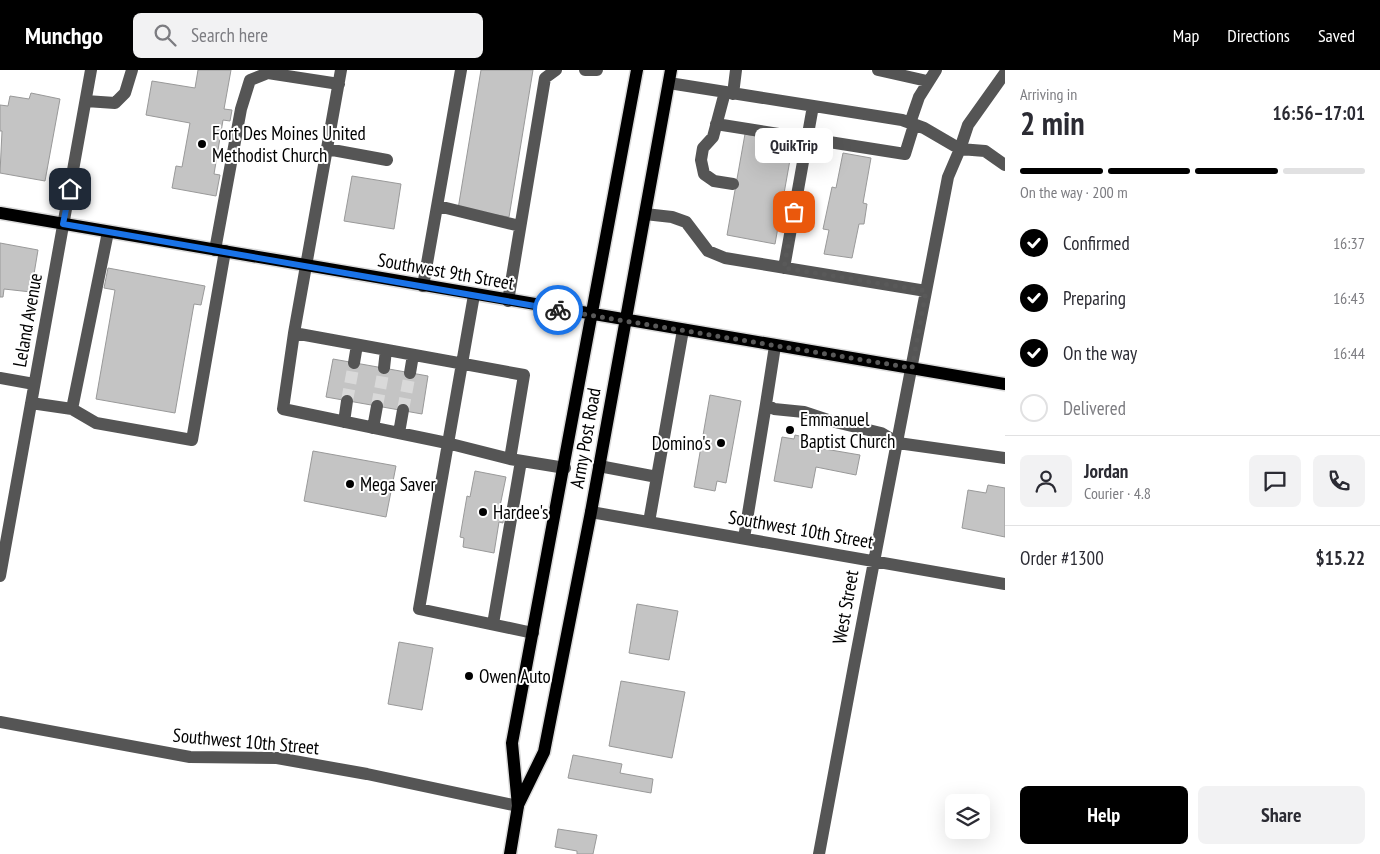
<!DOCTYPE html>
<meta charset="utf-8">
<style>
body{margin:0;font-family:"PT Sans Narrow",sans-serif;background:#f2f2f3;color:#2b2b33;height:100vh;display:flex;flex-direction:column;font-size:19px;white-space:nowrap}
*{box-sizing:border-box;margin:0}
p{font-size:16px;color:#7c7c81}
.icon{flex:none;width:28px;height:28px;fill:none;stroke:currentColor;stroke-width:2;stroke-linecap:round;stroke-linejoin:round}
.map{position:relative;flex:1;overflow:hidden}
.drawer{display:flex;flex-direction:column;background:#fff;width:375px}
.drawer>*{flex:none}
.buttons{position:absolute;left:945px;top:724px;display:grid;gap:10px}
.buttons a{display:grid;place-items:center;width:45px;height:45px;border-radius:8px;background:#fff;box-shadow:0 5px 20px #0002;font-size:25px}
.pin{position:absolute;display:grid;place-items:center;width:42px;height:42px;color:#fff;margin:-21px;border-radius:10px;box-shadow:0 2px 8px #0006}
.courier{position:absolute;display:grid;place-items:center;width:50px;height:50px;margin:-25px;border:4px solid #1a73e8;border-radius:50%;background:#fff;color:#222;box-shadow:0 1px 6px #0007}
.bubble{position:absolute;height:35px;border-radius:8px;background:#fff;box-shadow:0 5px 20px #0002;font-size:16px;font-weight:700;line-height:35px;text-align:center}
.overview em{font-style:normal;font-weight:700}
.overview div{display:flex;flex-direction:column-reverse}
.overview{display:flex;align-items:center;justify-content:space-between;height:85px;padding:0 15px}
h1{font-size:32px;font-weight:700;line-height:38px}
.bar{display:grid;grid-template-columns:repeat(4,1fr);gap:8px 5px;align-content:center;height:60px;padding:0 15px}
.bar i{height:6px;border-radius:4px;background:#e1e1e2}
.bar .active{background:#000}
.bar p{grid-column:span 4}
.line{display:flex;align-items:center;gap:12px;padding:0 15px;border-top:1px solid #e1e1e2}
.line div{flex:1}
.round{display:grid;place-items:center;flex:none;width:52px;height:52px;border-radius:8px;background:#f2f2f3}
ol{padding:0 15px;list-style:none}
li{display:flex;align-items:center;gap:15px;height:55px}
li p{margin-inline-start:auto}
li .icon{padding:5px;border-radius:50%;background:#000;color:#fff;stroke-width:4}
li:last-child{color:#7c7c81}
li i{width:28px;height:28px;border:2px solid #e1e1e2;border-radius:50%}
.action{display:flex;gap:10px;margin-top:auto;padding:10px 15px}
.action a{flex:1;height:58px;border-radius:8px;background:#000;color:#fff;font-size:20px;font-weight:700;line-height:58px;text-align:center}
.action a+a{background:#f2f2f3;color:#2b2b33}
header{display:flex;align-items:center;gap:30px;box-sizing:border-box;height:70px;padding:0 25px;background:#000;color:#fff}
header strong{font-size:24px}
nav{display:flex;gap:28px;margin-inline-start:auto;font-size:18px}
.search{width:350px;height:45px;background:#f2f2f3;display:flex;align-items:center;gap:12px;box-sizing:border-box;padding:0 18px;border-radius:8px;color:#7c7c81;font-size:19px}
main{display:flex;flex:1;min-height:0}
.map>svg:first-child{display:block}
.building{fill:#c4c4c4;stroke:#999}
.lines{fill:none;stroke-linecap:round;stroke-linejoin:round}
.minor-tunnel{stroke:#d9d9d9;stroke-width:12;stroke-dasharray:12 6;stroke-linecap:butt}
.major-casing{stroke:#dbdbdb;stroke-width:15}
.minor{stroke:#555;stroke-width:12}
.major{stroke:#000;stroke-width:12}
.done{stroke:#595959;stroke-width:5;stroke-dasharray:0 9}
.route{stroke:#1a73e8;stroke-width:6}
.poi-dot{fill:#000;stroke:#fff;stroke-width:2}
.labels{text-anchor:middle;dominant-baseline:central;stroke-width:4;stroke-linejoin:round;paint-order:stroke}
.poi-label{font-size:19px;fill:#000;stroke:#fff;text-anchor:start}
.street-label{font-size:19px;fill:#000;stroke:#fff}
</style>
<header>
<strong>Munchgo</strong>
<div class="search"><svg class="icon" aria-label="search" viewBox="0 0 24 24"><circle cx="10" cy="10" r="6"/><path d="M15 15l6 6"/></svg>Search here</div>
<nav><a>Map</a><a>Directions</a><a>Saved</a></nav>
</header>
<main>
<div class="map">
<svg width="1005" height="784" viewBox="0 0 1005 784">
<rect width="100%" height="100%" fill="#fff"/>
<path class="building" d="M 198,0 L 231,0 L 224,39 L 232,40 L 230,51 L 223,50 L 214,104 L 220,105 L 216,126 L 172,118 L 176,96 L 182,97 L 190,53 L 146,45 L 152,11 L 195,18 Z
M 481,0 L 533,0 L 509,147 L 458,139 Z
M 31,23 L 60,29 L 45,111 L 0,103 L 2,61 L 0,61 L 0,35 L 8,36 L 10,26 L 29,29 Z
M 745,64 L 793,73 L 775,174 L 727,165 Z
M 843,83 L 871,88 L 863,133 L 867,134 L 864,154 L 859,154 L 852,188 L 824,184 L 829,160 L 823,159 L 832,117 L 836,118 Z
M 352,106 L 401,114 L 394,159 L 344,151 Z
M 0,173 L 38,180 L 31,222 L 4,219 L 3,227 L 0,227 Z
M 108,198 L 205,216 L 201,235 L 194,234 L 175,343 L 96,329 L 115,220 L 104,218 Z
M 333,289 L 428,306 L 422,344 L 326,327 Z
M 710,325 L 741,331 L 726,413 L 717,411 L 715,421 L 694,417 Z
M 795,365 L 808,368 L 807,371 L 820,373 L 819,378 L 860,385 L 856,405 L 816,397 L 812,418 L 774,411 L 782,367 L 794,369 Z
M 313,381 L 396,396 L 386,447 L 304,431 Z
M 475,401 L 506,407 L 499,441 L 504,442 L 503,453 L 499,452 L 494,483 L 463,477 L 464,468 L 460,467 L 467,426 L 470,427 Z
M 988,415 L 1005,418 L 1005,467 L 962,458 L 968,420 L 986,423 Z
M 637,534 L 678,541 L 669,590 L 629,583 Z
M 399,572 L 433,578 L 422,640 L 388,634 Z
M 621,611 L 685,622 L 672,688 L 609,676 Z
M 573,685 L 622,694 L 620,703 L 653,709 L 651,723 L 568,708 Z
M 558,759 L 597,765 L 593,784 L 577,784 L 577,781 L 555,777 Z"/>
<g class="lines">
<path class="minor-tunnel" d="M 347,331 L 354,293
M 377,336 L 384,298
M 403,340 L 410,303"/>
<g class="major-casing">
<path id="major" d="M 0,143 L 1005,314
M 518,735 L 544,682 L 591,442 L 671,0
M 510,784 L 518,736 L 512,673 L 637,0"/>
</g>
<path class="minor" d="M 341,0 L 294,263 L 524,305 L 510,389
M 585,0 L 597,0
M 878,0 L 927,11
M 669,13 L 902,50 L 924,58 L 960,79 L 985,81 L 1005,95
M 725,22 L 713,67 L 703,78 L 701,90 L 704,104 L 714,111 L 733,114
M 733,24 L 736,0
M 86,31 L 115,33 L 125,23 L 132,0
M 910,53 L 919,27 L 936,0
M 716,54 L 905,84 L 914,55
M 327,79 L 387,90
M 438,136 L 520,156
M 645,144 L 672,147 L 686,152 L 708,181 L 725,188 L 926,221
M 215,180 L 241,39 L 250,10 L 268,3 L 339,14
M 784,198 L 813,36
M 423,216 L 461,0
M 474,225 L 419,539 L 533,563
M 508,231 L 545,8 L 556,0
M 294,263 L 283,339 L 447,373 L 510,389 L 565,398
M 775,276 L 766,334 L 774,339 L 804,342 L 831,351 L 881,363 L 898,373 L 1005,388
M 354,293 L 357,275
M 384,298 L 386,280
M 410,303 L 413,285
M 0,308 L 34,314
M 31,333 L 72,339 L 108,162
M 72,339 L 96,353 L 192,370 L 225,181
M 344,352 L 347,331
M 373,358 L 377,336
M 399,363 L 403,340
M 599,396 L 657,407
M 591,442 L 1005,514
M 649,452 L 683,260
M 744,468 L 766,334
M 0,506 L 91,0
M 493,554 L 521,391
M 0,652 L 190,687 L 277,688 L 367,704 L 518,736
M 819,784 C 860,558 905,333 948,107 L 960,79 L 968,55 L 1005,3"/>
<use href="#major" class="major"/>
</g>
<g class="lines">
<path class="done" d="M 558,240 L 912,298 L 926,221 L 784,198 L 794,142"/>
<path class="route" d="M 70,119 L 63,154 L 558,240"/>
</g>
<g class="poi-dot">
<circle cx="202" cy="74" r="5"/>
<circle cx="790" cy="360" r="5"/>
<circle cx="721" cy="373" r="5"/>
<circle cx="350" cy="414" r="5"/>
<circle cx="483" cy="442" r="5"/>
<circle cx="469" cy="606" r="5"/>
</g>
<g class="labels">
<g class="poi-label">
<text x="212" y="63">Fort Des Moines United<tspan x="212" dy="22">Methodist Church</tspan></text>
<text x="800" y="349">Emmanuel<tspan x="800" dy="22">Baptist Church</tspan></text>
<text x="711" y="373" text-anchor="end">Domino's</text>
<text x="360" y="414">Mega Saver</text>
<text x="493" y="442">Hardee's</text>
<text x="479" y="606">Owen Auto</text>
</g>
<g class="street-label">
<text transform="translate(446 201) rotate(10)">Southwest 9th Street</text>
<text transform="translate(27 250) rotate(-80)">Leland Avenue</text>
<text transform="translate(585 368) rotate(-80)">Army Post Road</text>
<text transform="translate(801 459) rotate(10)">Southwest 10th Street</text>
<text transform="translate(845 537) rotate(-80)">West Street</text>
<text transform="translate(246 671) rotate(5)">Southwest 10th Street</text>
</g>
</g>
</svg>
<div class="buttons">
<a><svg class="icon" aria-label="layers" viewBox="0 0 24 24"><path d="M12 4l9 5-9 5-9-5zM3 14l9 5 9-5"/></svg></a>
</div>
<div class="pin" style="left:794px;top:142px;background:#ea580c"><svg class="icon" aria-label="bag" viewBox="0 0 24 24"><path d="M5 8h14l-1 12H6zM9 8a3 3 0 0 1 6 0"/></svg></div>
<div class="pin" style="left:70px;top:119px;background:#1f2937"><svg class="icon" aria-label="home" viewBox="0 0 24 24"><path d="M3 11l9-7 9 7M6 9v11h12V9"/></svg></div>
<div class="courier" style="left:558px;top:240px"><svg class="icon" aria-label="bike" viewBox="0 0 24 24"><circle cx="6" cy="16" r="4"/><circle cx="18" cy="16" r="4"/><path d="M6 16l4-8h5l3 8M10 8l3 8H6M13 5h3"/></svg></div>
<div class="bubble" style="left:755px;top:58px;width:78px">QuikTrip</div>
</div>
<section class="drawer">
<div class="overview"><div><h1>2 min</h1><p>Arriving in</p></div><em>16:56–17:01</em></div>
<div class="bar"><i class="active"></i><i class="active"></i><i class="active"></i><i></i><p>On the way · 200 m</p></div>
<ol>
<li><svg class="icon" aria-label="check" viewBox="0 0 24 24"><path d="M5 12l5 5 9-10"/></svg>Confirmed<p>16:37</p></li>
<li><svg class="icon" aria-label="check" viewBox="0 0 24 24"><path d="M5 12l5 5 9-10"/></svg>Preparing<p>16:43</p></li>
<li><svg class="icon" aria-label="check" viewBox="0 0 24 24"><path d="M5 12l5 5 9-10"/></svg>On the way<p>16:44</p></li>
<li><i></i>Delivered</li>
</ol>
<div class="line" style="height:90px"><a class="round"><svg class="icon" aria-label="person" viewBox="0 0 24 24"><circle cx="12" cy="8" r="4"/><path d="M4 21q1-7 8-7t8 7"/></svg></a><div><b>Jordan</b><p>Courier · 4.8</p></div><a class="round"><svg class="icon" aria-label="chat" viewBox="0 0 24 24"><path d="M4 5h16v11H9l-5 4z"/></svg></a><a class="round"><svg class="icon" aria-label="phone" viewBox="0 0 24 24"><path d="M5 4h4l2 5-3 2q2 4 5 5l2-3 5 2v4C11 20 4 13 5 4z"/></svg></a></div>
<div class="line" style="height:65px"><div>Order #1300</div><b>$15.22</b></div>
<div class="action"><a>Help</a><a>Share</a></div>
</section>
</main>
